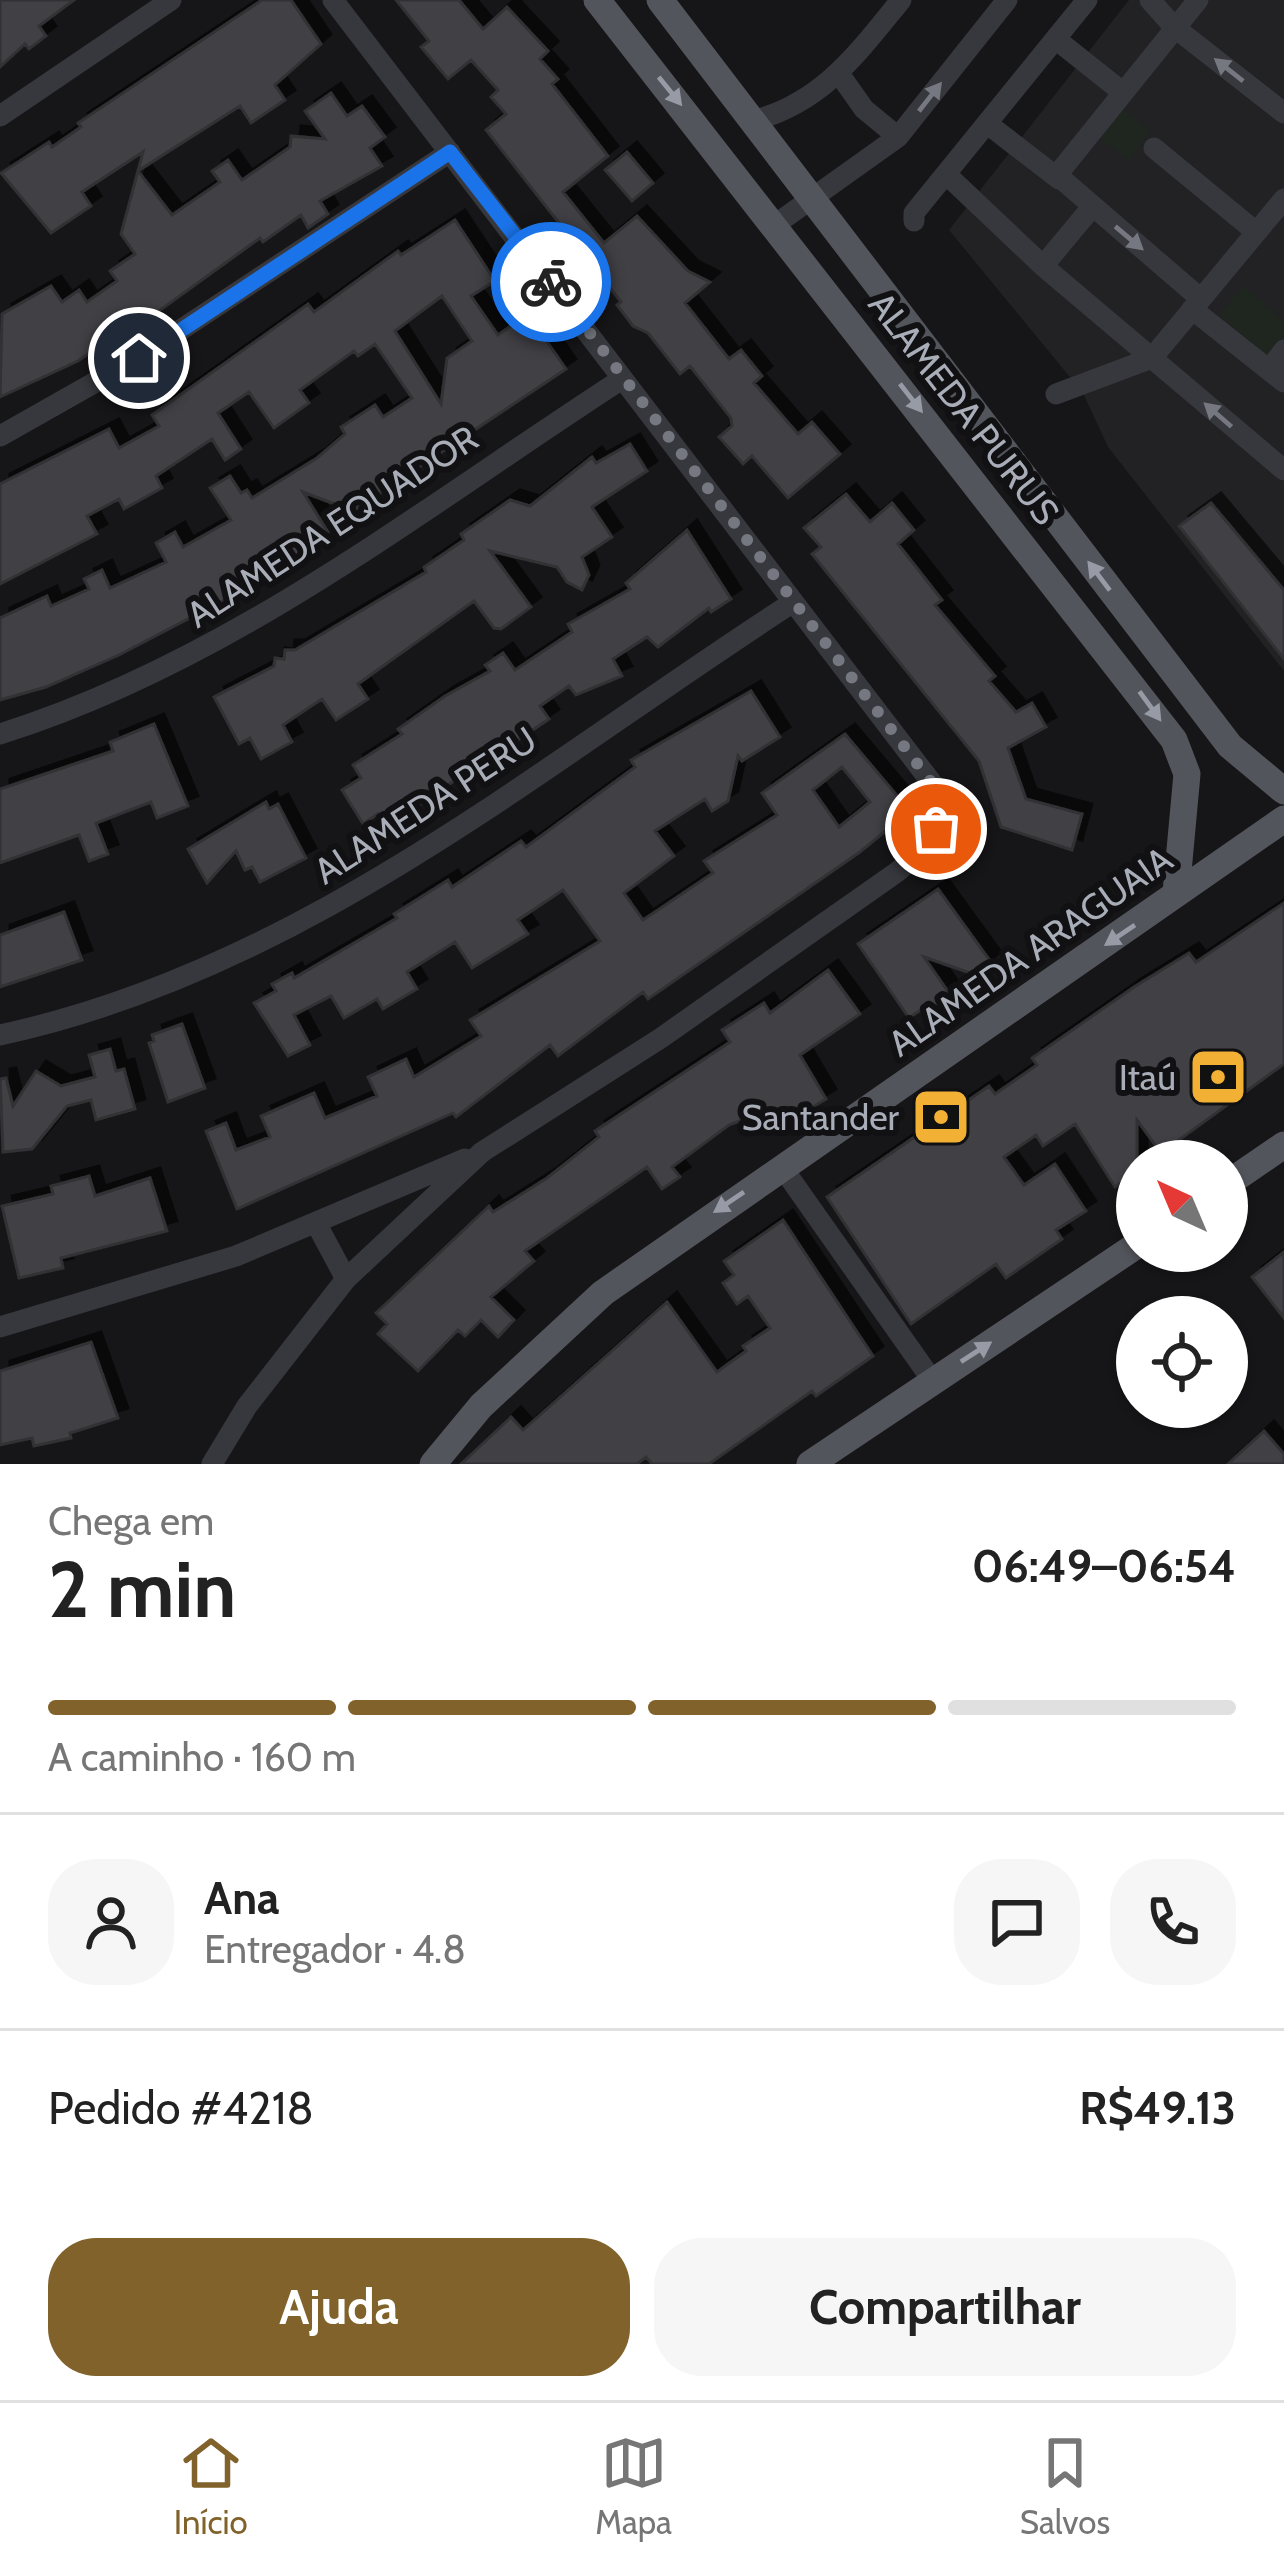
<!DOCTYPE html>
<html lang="pt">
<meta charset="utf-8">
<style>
body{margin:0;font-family:Cabin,sans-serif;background:#f6f6f6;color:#222;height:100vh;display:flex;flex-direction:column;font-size:45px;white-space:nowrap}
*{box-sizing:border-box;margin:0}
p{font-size:39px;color:#767676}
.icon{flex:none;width:66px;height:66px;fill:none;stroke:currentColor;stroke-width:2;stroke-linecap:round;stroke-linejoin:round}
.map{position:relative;height:1464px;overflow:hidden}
.sheet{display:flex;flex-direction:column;background:#fff;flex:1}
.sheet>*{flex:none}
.needle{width:78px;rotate:316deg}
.fabs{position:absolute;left:1116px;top:1140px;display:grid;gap:24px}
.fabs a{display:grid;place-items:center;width:132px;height:132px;border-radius:50%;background:#fff;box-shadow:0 3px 9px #0004;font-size:60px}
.pin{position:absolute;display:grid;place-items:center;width:102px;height:102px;color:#fff;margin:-51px;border:6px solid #fff;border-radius:50%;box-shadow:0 3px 12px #0007}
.courier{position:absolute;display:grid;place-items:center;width:120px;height:120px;margin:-60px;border:9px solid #1a73e8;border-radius:50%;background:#fff;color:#222;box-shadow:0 3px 15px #0007}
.head em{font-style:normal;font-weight:800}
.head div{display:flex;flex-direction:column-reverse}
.head{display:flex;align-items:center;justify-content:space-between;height:204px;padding:0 48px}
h1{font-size:78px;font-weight:800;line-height:90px}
.bar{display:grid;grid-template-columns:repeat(4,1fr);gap:18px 12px;align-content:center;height:144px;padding:0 48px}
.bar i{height:15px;border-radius:9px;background:#e0e0e0}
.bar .on{background:#80622a}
.bar p{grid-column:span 4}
.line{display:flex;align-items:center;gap:30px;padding:0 48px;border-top:3px solid #e0e0e0}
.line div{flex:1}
.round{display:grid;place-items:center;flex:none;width:126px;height:126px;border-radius:48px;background:#f6f6f6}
.cta{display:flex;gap:24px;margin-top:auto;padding:24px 48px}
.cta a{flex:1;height:138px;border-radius:48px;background:#80622a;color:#fff;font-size:48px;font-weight:800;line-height:138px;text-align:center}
.cta a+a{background:#f6f6f6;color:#222}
.dock{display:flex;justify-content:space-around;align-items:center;height:168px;border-top:3px solid #e0e0e0;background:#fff;font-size:33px;color:#767676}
.dock a{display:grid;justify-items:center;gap:6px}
.dock .on{color:#80622a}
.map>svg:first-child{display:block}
.built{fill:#222225}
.green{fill:#1e261f}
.building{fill:#404145;stroke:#303034;stroke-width:3;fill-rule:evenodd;filter:url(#shadow)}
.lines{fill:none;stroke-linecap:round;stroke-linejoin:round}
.minor{stroke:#37383d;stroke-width:21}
.major{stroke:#53555c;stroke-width:27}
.oneway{fill:#757881}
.oneway2{fill:#979ba6}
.done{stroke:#757880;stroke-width:12;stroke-dasharray:0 21.6}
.route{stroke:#1a73e8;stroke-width:15}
.labels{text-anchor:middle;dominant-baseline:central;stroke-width:12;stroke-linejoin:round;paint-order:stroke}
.street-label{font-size:36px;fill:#a8adb8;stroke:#111113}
.poi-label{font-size:36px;fill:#a8adb8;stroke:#111113;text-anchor:end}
</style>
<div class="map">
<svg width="1284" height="1464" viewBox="0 0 1284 1464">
<defs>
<filter id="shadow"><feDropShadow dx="10" dy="-10" stdDeviation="0" flood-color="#0009"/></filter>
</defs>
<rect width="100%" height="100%" fill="#161618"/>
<path class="built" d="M 1129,0 L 1284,0 L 1284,671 L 1108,447 L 1083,393 L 949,230 Z"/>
<path class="green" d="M 1117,104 L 1151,132 L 1128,160 L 1093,132 Z
M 1243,286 L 1284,321 L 1284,335 L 1267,356 L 1219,315 Z"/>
<path class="building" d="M 0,0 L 74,0 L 39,26 L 46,36 L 29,49 L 25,44 L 0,67 Z
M 262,0 L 291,0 L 321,44 L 275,85 L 285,100 L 251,123 L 240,106 L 138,171 L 172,215 L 220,182 L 212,171 L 228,160 L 242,180 L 290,147 L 291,136 L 325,139 L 305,111 L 331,93 L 347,116 L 362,106 L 385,137 L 370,148 L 382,166 L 320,201 L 328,214 L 308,228 L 301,215 L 263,242 L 260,238 L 127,334 L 124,329 L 78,361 L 0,397 L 2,314 L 51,286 L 62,302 L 79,290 L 87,302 L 117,281 L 110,271 L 135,254 L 121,234 L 143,152 L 82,192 L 91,206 L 51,233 L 1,173 L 49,142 L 52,147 L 81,127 L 78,123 Z
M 396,0 L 459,0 L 483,29 L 507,7 L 548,51 L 540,59 L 558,79 L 552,84 L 608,156 L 563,192 L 604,243 L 637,216 L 688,271 L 710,282 L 685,303 L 729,359 L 741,350 L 762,376 L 754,383 L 798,434 L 812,422 L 840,454 L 788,498 L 752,456 L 743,464 L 719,437 L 732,426 L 731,418 L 690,366 L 680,374 L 648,333 L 633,326 L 617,305 L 621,302 L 486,130 L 506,114 L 491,97 L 498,90 L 471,60 L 448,79 L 421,47 L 429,41 Z
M 627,152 L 653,183 L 632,201 L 605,170 Z
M 455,220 L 495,281 L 471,296 L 498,335 L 528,314 L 566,369 L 353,511 L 303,492 L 328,532 L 289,562 L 286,559 L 253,579 L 255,584 L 119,655 L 46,687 L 0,700 L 0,618 L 47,596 L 51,606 L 89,589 L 84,579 L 102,570 L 110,588 L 166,562 L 156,543 L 175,532 L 183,547 L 231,520 L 210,488 L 230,476 L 241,493 L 247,490 L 252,498 L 317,458 L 345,434 L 341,427 L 375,405 L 383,417 L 412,398 L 375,344 L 358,356 L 354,351 L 300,390 L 309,403 L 274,428 L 249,392 L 218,413 L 241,449 L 225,460 L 212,439 L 156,476 L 162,488 L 124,509 L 119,499 L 87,516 L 97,534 L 0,584 L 0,484 L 109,429 L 119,448 L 159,426 L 152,415 L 308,304 L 314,312 L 398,251 L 401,255 ZM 442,296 L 472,341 L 447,358 L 441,404 L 395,331 Z
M 630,444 L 647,471 L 592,507 L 612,537 L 582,557 L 589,575 L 582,590 L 567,582 L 557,567 L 490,551 L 531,607 L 501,629 L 494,628 L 474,601 L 358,684 L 368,699 L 336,720 L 322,699 L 283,725 L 292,742 L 261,759 L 250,738 L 239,744 L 214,697 L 274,666 L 275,658 L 284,659 L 285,650 L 295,650 L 426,572 L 424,567 L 464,540 L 461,534 L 510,500 L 530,506 L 592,457 L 596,463 Z
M 846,494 L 870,522 L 892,503 L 914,530 L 898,544 L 942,600 L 935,605 L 995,676 L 989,681 L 1016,712 L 1032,703 L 1046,727 L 1008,748 L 1026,799 L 1082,814 L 1072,850 L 1001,827 L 979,761 L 812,554 L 821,547 L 804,528 Z
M 1211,503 L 1284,590 L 1284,659 L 1179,526 Z
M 687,530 L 731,599 L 711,612 L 709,608 L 658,647 L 647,637 L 613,659 L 622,676 L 576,695 L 569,686 L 540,706 L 549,719 L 481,765 L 480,780 L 464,774 L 386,828 L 378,814 L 363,824 L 342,790 L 361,778 L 353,765 L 402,734 L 398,729 L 445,696 L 490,671 L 485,665 L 503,653 L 515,670 L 572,632 L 568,624 L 630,589 L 626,583 Z
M 751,691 L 780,737 L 742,761 L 738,756 L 728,801 L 712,811 L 705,799 L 655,831 L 674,856 L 624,893 L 643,920 L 713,873 L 704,861 L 777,815 L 762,793 L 845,734 L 910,811 L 860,852 L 648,999 L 643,992 L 558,1056 L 550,1045 L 456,1117 L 453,1113 L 237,1209 L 206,1131 L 226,1123 L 236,1150 L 270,1137 L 261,1116 L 314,1093 L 325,1118 L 377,1096 L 368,1077 L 406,1059 L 414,1077 L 481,1036 L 470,1020 L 600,941 L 563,890 L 518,920 L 528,934 L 472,968 L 455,942 L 407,972 L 417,989 L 383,1009 L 377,999 L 344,1018 L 331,996 L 294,1015 L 310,1045 L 288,1056 L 254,1003 L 276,991 L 272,984 L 292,973 L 294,978 L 397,918 L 394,914 L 448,880 L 452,887 L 521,841 L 526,847 L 635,767 L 631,760 ZM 842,767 L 870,802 L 839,827 L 813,790 Z
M 154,724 L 188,806 L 157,818 L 151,802 L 96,823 L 108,854 L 89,861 L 79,835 L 0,863 L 0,789 L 113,751 L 110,742 Z
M 266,802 L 269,809 L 278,804 L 306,858 L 260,882 L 252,867 L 245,870 L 236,851 L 207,883 L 188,849 Z
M 938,889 L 991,962 L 973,974 L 924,957 L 956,1003 L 936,1017 L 928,1005 L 909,1018 L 858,944 Z
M 1284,903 L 1284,1064 L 1161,1153 L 1137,1120 L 1137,1172 L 1115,1187 L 1075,1124 L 1043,1146 L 1036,1135 L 1004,1157 L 1024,1185 L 1055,1164 L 1086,1211 L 1056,1230 L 1062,1239 L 1006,1278 L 996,1264 L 911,1324 L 827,1197 L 989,1086 L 995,1094 L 1037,1065 L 1032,1058 L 1134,987 L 1189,953 L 1196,962 Z
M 64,912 L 82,960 L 0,987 L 0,935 Z
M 828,970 L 860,1014 L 800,1055 L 826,1099 L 793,1119 L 786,1107 L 754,1128 L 747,1118 L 729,1125 L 672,1167 L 680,1177 L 662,1189 L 647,1167 L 525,1251 L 534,1261 L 491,1297 L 514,1320 L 498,1337 L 481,1320 L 465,1336 L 458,1330 L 418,1371 L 378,1334 L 387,1324 L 376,1313 L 489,1206 L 493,1212 L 547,1178 L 599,1137 L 595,1131 L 730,1042 L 722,1030 L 764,1003 L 770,1013 Z
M 182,1024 L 205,1088 L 168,1102 L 149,1043 L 154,1041 L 152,1035 Z
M 110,1049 L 116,1071 L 124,1069 L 135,1109 L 96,1120 L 91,1100 L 67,1106 L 32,1149 L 3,1152 L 0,1079 L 6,1078 L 13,1106 L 36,1071 L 61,1086 L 95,1077 L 89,1055 Z
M 89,1176 L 95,1196 L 150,1178 L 167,1231 L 61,1258 L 63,1268 L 19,1278 L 2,1206 L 53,1194 L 51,1186 Z
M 783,1220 L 873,1356 L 816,1396 L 812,1391 L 709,1464 L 652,1464 L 646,1457 L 637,1464 L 461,1464 L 511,1417 L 523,1430 L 667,1302 L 717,1372 L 746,1351 L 743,1346 L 770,1328 L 748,1296 L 737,1304 L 723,1283 L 734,1275 L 724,1261 Z
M 1284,1252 L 1284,1318 L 1252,1277 Z
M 91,1342 L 118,1418 L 70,1433 L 71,1438 L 34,1446 L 32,1438 L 0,1445 L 0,1371 Z
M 1264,1431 L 1284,1454 L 1284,1464 L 1228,1464 Z"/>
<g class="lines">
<path class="minor" d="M 1150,0 L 1174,27 L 1284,113
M 1198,0 L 1057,175 L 1201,299
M 1057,40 L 1121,91
M 840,75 L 864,109 L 898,137
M 0,116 L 171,0
M 752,121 C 822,103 857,54 901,0
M 989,125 L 1059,179
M 1154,148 L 1256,232
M 947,175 L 1043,266 L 1284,470
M 914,221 L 914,213 L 1087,0
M 776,224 L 898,137 L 1007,0
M 1043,266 L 1092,207
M 1192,309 L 1284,382
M 1269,370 L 1284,350
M 1056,394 L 1152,358 L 1284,199
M 0,436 L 138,358 L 450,152
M 0,734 C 230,662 421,509 622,379
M 0,1035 C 302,970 539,766 792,603
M 782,1167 L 932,1380
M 316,1223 L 346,1279
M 0,1327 L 236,1256 L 465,1159
M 212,1464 L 247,1406 L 346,1279 L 482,1152 L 661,1038 L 897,872 C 925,849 945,829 938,791 L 333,0"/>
<path class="major" d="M 597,0 L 1174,740 L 1187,774 L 1176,893
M 660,0 L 1230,746 L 1284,791
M 1227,1184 L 1284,1145
M 433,1464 L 481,1406 L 603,1293 L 1284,819
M 810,1464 L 1137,1245"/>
</g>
<defs><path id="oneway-solid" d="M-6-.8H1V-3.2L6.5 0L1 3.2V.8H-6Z" transform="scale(3)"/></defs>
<g class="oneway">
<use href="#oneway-solid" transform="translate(1229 70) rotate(-142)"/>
<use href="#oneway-solid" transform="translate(930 97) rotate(-52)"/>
<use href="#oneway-solid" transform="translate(1129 238) rotate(40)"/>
<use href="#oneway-solid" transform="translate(1218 415) rotate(-139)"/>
</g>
<g class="oneway2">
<use href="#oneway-solid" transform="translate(670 91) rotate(51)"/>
<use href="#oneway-solid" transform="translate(911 398) rotate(52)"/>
<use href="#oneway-solid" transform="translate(1099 576) rotate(-127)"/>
<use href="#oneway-solid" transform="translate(1150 706) rotate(54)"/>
<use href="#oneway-solid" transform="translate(1120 935) rotate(146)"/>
<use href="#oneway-solid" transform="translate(729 1202) rotate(146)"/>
<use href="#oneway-solid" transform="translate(976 1352) rotate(-33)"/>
</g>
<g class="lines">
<path class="done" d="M 551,282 L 938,791 L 936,829"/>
<path class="route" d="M 139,358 L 450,152 L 551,282"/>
</g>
<defs>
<g id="bank-square" transform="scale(3)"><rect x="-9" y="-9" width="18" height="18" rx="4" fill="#f2b134" stroke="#111113"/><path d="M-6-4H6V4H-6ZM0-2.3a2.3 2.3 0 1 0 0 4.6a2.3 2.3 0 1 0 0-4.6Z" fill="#111"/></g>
</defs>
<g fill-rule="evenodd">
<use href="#bank-square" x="1218" y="1077"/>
<use href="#bank-square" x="941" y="1117"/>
</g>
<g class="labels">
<g class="street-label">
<text transform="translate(964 408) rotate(52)">ALAMEDA PURUS</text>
<text transform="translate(332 526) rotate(-33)">ALAMEDA EQUADOR</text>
<text transform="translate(425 805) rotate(-33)">ALAMEDA PERU</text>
<text transform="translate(1030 951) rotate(-35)">ALAMEDA ARAGUAIA</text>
</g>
<g class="poi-label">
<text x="1176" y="1077">Itaú</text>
<text x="899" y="1117">Santander</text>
</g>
</g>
</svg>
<div class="fabs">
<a><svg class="needle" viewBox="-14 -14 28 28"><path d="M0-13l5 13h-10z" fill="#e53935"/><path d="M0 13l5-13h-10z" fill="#767676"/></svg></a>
<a><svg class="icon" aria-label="locate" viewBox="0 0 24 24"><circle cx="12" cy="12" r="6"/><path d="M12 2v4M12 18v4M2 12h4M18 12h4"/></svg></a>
</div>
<div class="pin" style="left:936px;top:829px;background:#ea580c"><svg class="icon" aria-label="bag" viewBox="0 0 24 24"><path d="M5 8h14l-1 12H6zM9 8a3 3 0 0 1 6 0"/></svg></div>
<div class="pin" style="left:139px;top:358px;background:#1f2937"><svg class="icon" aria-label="home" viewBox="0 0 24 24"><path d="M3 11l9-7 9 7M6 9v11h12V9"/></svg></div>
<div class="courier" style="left:551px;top:282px"><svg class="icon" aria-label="bike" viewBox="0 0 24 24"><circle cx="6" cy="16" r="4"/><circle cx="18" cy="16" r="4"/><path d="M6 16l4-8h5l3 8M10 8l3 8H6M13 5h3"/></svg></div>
</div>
<section class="sheet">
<div class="head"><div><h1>2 min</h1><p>Chega em</p></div><em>06:49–06:54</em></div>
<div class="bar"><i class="on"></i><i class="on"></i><i class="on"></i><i></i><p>A caminho · 160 m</p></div>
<div class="line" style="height:216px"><a class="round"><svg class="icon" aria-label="person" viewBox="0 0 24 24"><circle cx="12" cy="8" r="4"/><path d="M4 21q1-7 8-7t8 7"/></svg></a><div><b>Ana</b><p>Entregador · 4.8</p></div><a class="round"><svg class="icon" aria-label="chat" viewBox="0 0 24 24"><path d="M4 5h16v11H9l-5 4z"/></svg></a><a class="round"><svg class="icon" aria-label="phone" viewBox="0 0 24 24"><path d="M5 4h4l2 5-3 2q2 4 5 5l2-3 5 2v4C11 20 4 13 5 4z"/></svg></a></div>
<div class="line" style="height:156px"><div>Pedido #4218</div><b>R$49.13</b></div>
<div class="cta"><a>Ajuda</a><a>Compartilhar</a></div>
</section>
<nav class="dock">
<a class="on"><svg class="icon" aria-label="home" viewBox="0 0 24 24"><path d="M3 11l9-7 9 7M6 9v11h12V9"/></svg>Início</a>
<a><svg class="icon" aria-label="map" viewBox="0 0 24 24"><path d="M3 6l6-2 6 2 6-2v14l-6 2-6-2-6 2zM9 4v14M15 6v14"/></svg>Mapa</a>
<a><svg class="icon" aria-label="saved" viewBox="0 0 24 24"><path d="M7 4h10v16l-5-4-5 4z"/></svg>Salvos</a>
</nav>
